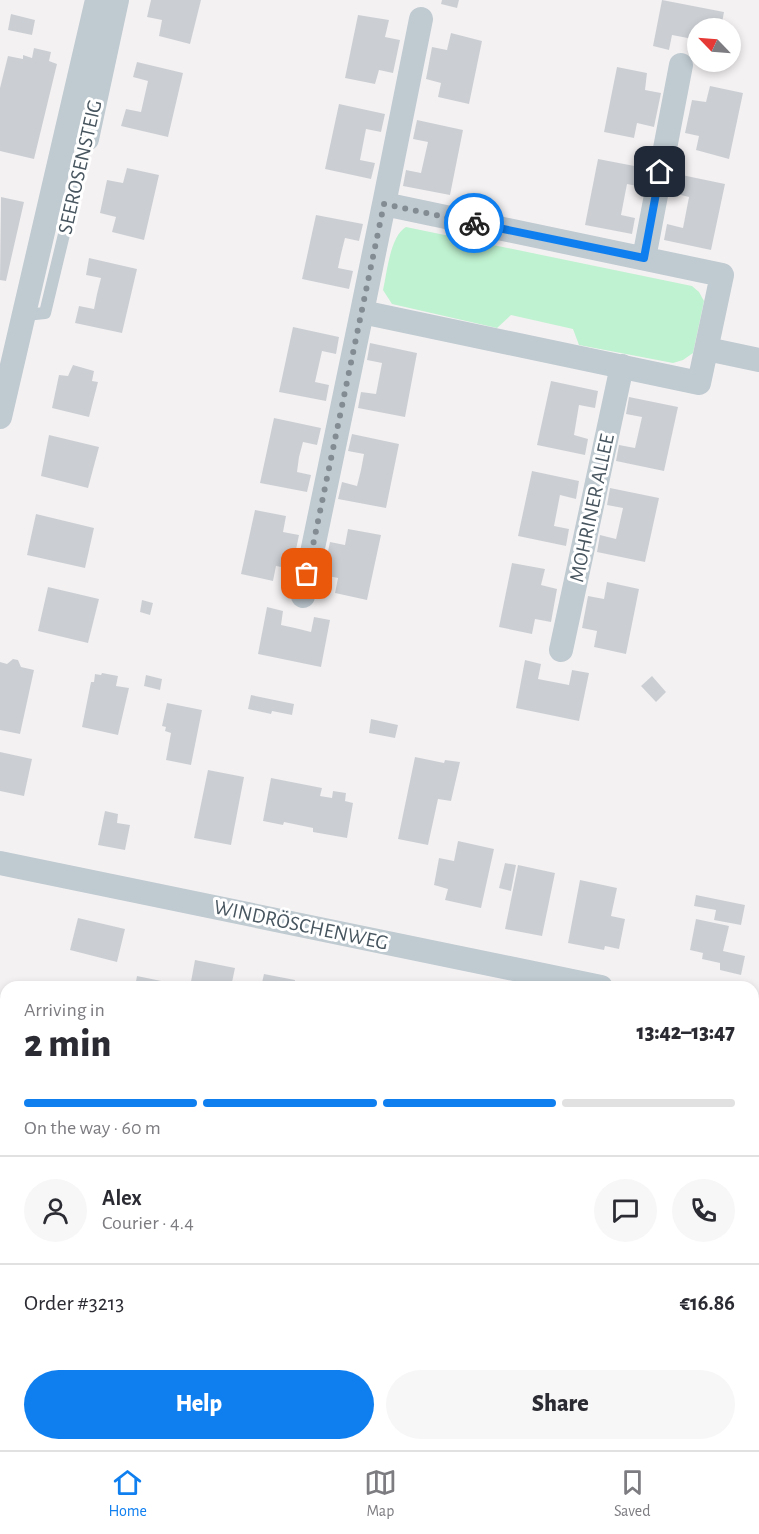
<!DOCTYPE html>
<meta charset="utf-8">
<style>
body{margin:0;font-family:"Alegreya Sans",sans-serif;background:#f7f7f7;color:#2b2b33;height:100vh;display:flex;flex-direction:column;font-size:22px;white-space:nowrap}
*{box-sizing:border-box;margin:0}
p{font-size:20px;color:#7c7c81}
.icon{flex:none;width:33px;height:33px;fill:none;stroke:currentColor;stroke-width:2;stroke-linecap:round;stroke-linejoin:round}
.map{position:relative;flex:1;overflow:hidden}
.details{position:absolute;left:0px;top:981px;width:759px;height:470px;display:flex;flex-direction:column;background:#fff;border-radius:18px 18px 0 0;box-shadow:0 3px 9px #0003}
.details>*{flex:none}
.needle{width:39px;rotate:295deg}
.fabs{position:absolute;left:687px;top:18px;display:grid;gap:12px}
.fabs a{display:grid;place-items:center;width:54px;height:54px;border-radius:50%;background:#fff;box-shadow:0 3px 9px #0003;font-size:30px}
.pin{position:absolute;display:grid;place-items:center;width:51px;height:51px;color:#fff;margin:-26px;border-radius:12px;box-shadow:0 3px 9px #0006}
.courier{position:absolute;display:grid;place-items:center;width:60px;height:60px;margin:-30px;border:4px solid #0f7ff0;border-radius:50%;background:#fff;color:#222;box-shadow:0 2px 8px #0007}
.overview em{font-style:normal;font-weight:800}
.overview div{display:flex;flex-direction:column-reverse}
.overview{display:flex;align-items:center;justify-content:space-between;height:102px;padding:0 24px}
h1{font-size:39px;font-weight:800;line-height:45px}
.bar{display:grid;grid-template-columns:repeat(4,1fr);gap:9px 6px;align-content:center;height:72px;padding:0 24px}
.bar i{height:8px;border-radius:4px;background:#e1e1e2}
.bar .selected{background:#0f7ff0}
.bar p{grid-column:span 4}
.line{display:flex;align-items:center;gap:15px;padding:0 24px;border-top:2px solid #e1e1e2}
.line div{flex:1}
.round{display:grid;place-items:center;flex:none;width:63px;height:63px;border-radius:32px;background:#f7f7f7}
.button{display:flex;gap:12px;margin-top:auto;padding:12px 24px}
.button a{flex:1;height:69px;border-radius:36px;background:#0f7ff0;color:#fff;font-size:24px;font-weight:800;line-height:69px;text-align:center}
.button a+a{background:#f7f7f7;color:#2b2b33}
.tabs{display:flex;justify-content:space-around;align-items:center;height:84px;border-top:2px solid #e1e1e2;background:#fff;font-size:16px;color:#7c7c81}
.tabs a{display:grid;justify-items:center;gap:3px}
.tabs .selected{color:#0f7ff0}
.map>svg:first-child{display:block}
.green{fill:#bff2d0}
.building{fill:#cbcfd4}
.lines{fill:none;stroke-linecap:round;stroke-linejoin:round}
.service{stroke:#bfcad1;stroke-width:12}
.minor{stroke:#bfcad1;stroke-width:24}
.done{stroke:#848c93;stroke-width:6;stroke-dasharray:0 10.8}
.route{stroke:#0f7ff0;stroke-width:8}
.labels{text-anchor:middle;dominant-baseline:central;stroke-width:6;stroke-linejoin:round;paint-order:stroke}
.street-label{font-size:21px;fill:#485660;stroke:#fff}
</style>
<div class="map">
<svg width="759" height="1450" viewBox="0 0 759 1450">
<rect width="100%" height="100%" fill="#f4f1f2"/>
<path class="green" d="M 406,227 L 692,286 L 699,292 L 704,301 L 693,353 L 683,360 L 673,363 L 579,345 L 573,329 L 511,315 L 497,328 L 392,304 L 383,290 C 387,273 390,236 406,227 Z"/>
<path class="building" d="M 151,0 L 201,0 L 190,44 L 159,36 L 162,20 L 147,17 Z
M 442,0 L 459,0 L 457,8 L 441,4 Z
M 662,0 L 724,12 L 721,28 L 698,28 L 698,40 L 672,35 L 669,50 L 653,46 Z
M 11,14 L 35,20 L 32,35 L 8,30 Z
M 358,15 L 389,20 L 385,37 L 400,40 L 393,73 L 379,70 L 375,84 L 345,78 Z
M 451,33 L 482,41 L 469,104 L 438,97 L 441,83 L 426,79 L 432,47 L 447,50 Z
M 34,48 L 51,52 L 49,61 L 57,64 L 34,159 L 0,151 L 0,88 L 8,56 L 23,59 L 23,55 L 32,58 Z
M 137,62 L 183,73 L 168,137 L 121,126 L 126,109 L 141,112 L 148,81 L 133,77 Z
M 617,67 L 647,73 L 645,90 L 661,93 L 654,127 L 637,123 L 634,138 L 604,132 Z
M 710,86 L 743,93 L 729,159 L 696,150 L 699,136 L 685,133 L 692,100 L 706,102 Z
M 339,104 L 385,114 L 381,132 L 366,129 L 360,160 L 375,163 L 371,179 L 325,169 Z
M 417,120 L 463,130 L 450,195 L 403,186 L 406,170 L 421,173 L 428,142 L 413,139 Z
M 598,159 L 645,168 L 642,187 L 627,184 L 621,215 L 635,218 L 632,234 L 585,225 Z
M 127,168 L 159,175 L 144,240 L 112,232 L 116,217 L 100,213 L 107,180 L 123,183 Z
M 677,174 L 725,184 L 711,250 L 664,240 L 667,224 L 683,228 L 689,197 L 673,193 Z
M 1,197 L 24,202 L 6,281 L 0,280 Z
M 316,215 L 363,224 L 359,241 L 345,238 L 341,254 L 338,268 L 353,271 L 349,289 L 302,279 Z
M 89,258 L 137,269 L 122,333 L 75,323 L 79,306 L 94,309 L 97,294 L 101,278 L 86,275 Z
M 293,327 L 339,337 L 336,354 L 322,351 L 315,382 L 329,385 L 326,401 L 279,392 Z
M 370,343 L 417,353 L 405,417 L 358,408 L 361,392 L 376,394 L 382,363 L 367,360 Z
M 73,365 L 94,371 L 92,381 L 98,382 L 89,417 L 52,408 L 59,375 L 68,376 Z
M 551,381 L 598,391 L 595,408 L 579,405 L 574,435 L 588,439 L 585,455 L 537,445 Z
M 629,397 L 678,407 L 664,471 L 616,461 L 619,445 L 635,448 L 642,417 L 626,414 Z
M 274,418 L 321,428 L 317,445 L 303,442 L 299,457 L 297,472 L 311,475 L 307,492 L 260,483 Z
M 352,434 L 399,444 L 386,508 L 338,499 L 342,482 L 357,486 L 361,470 L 364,454 L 348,451 Z
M 49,435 L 99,447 L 88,488 L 41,476 Z
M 532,471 L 579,481 L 576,499 L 560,495 L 554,526 L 569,529 L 566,546 L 518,536 Z
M 610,488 L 659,498 L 645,562 L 597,552 L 600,535 L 616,539 L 623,508 L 607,505 Z
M 255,510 L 286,516 L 283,532 L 299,535 L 292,569 L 276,566 L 273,581 L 241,574 Z
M 36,514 L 94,528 L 85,568 L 27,555 Z
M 348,529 L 381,535 L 367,600 L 335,593 L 338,578 L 323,575 L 330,542 L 345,545 Z
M 512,563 L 545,569 L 541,585 L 557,589 L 551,622 L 535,619 L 532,634 L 499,627 Z
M 607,582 L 639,589 L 626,654 L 594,647 L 597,631 L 582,628 L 588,596 L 604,599 Z
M 48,587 L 99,599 L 88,643 L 38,631 Z
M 142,600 L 153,603 L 150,615 L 140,612 Z
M 267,607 L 283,611 L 281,625 L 295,628 L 311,632 L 314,617 L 330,620 L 321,667 L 258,654 Z
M 13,659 L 18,660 L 21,667 L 34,670 L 20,734 L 0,730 L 0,662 L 7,664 Z
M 525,660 L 541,664 L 538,679 L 569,685 L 572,670 L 589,673 L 579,721 L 516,708 Z
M 102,673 L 118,676 L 116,686 L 129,688 L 118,735 L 82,727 L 91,682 L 94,682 L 95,674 L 101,675 Z
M 146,675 L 162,679 L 160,690 L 144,686 Z
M 652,676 L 666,692 L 656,702 L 641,686 Z
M 251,695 L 294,704 L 292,715 L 272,711 L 271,714 L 248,709 Z
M 167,703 L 202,710 L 191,765 L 166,760 L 171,733 L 165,731 L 166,727 L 162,726 Z
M 371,719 L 398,725 L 395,738 L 369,733 Z
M 0,752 L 32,759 L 24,796 L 0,791 Z
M 415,757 L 444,763 L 445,760 L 460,762 L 451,801 L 438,799 L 428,845 L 398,839 Z
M 208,770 L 244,777 L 231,845 L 194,838 Z
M 271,778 L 322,788 L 320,796 L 332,798 L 333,791 L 346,793 L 345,801 L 353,803 L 347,838 L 313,832 L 313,828 L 284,822 L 283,825 L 263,821 Z
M 105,811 L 118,814 L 117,823 L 130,825 L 125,850 L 98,845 Z
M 458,841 L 494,849 L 481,908 L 445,900 L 448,889 L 434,885 L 439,858 L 454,861 Z
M 505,863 L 516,865 L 511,891 L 499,888 Z
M 518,865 L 555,873 L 542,936 L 505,929 Z
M 580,880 L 617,888 L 611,916 L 625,919 L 619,949 L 605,946 L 604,950 L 568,943 Z
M 696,895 L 745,905 L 741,925 L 714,920 L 716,910 L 694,906 Z
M 78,918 L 125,929 L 117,962 L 70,950 Z
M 696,919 L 729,926 L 723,951 L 745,956 L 741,975 L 720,970 L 720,963 L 702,959 L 703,953 L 690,950 Z
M 195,960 L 235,968 L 231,987 L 190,987 Z
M 264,974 L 295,980 L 294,987 L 261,987 Z
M 137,976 L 171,983 L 170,987 L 135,987 Z
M 0,1068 L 6,1069 L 3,1094 L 0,1093 Z
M 753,1178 L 759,1179 L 759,1216 L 753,1214 Z
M 753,1243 L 759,1244 L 759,1273 L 753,1272 Z
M 753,1306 L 759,1307 L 759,1405 L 753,1403 Z
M 429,1444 L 484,1444 L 483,1450 L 428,1450 Z
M 513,1444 L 546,1444 L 544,1450 L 512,1450 Z
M 571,1444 L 598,1444 L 597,1450 L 570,1450 Z"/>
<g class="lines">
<path class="service" d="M 25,315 L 45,313 L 87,139"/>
<path class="minor" d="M 87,139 L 117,0
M 384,204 L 722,275 L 699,383 L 362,312 Z
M 384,204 L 421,19
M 644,258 L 681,65
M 707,349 L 759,360
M 0,417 L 97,0
M 303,596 L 362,312
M 561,650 L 622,366
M 0,863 L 601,987
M 753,1018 L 759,1019
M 0,1433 L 6,1432
M 183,1444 L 210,1450"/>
</g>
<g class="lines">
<path class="done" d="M 307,574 L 384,204 L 474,223"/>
<path class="route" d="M 474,223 L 644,258 L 660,172"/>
</g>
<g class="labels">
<g class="street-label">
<text transform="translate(80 167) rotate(-77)">SEEROSENSTEIG</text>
<text transform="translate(592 508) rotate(-78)">MOHRINER ALLEE</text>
<text transform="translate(301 925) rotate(12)">WINDRÖSCHENWEG</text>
</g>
</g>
</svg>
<div class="fabs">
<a><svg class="needle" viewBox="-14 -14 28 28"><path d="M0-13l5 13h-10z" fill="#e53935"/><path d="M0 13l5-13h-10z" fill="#7c7c81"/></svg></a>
</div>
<div class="pin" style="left:307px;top:574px;background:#ea580c"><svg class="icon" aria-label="bag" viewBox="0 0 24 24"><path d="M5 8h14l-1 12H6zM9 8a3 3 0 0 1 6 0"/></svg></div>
<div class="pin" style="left:660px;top:172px;background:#1f2937"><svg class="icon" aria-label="home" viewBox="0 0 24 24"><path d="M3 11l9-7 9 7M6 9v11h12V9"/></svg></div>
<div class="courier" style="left:474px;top:223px"><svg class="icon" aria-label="bike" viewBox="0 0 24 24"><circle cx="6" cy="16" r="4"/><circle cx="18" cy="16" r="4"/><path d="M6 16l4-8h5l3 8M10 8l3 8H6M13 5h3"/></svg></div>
<section class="details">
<div class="overview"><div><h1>2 min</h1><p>Arriving in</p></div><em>13:42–13:47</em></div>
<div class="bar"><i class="selected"></i><i class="selected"></i><i class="selected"></i><i></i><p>On the way · 60 m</p></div>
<div class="line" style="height:108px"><a class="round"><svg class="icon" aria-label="person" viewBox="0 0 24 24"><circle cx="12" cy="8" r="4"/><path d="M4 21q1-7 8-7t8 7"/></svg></a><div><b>Alex</b><p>Courier · 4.4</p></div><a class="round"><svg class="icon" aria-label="chat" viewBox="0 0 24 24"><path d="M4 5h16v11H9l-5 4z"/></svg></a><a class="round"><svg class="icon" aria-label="phone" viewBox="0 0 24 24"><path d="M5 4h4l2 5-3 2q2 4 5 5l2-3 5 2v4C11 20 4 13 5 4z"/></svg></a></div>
<div class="line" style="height:78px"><div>Order #3213</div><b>€16.86</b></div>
<div class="button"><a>Help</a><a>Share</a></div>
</section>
</div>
<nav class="tabs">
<a class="selected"><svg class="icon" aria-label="home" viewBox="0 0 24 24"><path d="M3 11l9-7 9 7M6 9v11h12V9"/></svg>Home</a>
<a><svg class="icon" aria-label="map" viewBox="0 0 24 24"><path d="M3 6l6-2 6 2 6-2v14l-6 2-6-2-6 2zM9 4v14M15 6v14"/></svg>Map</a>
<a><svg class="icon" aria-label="saved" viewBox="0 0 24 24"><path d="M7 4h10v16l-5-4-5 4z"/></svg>Saved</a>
</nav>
